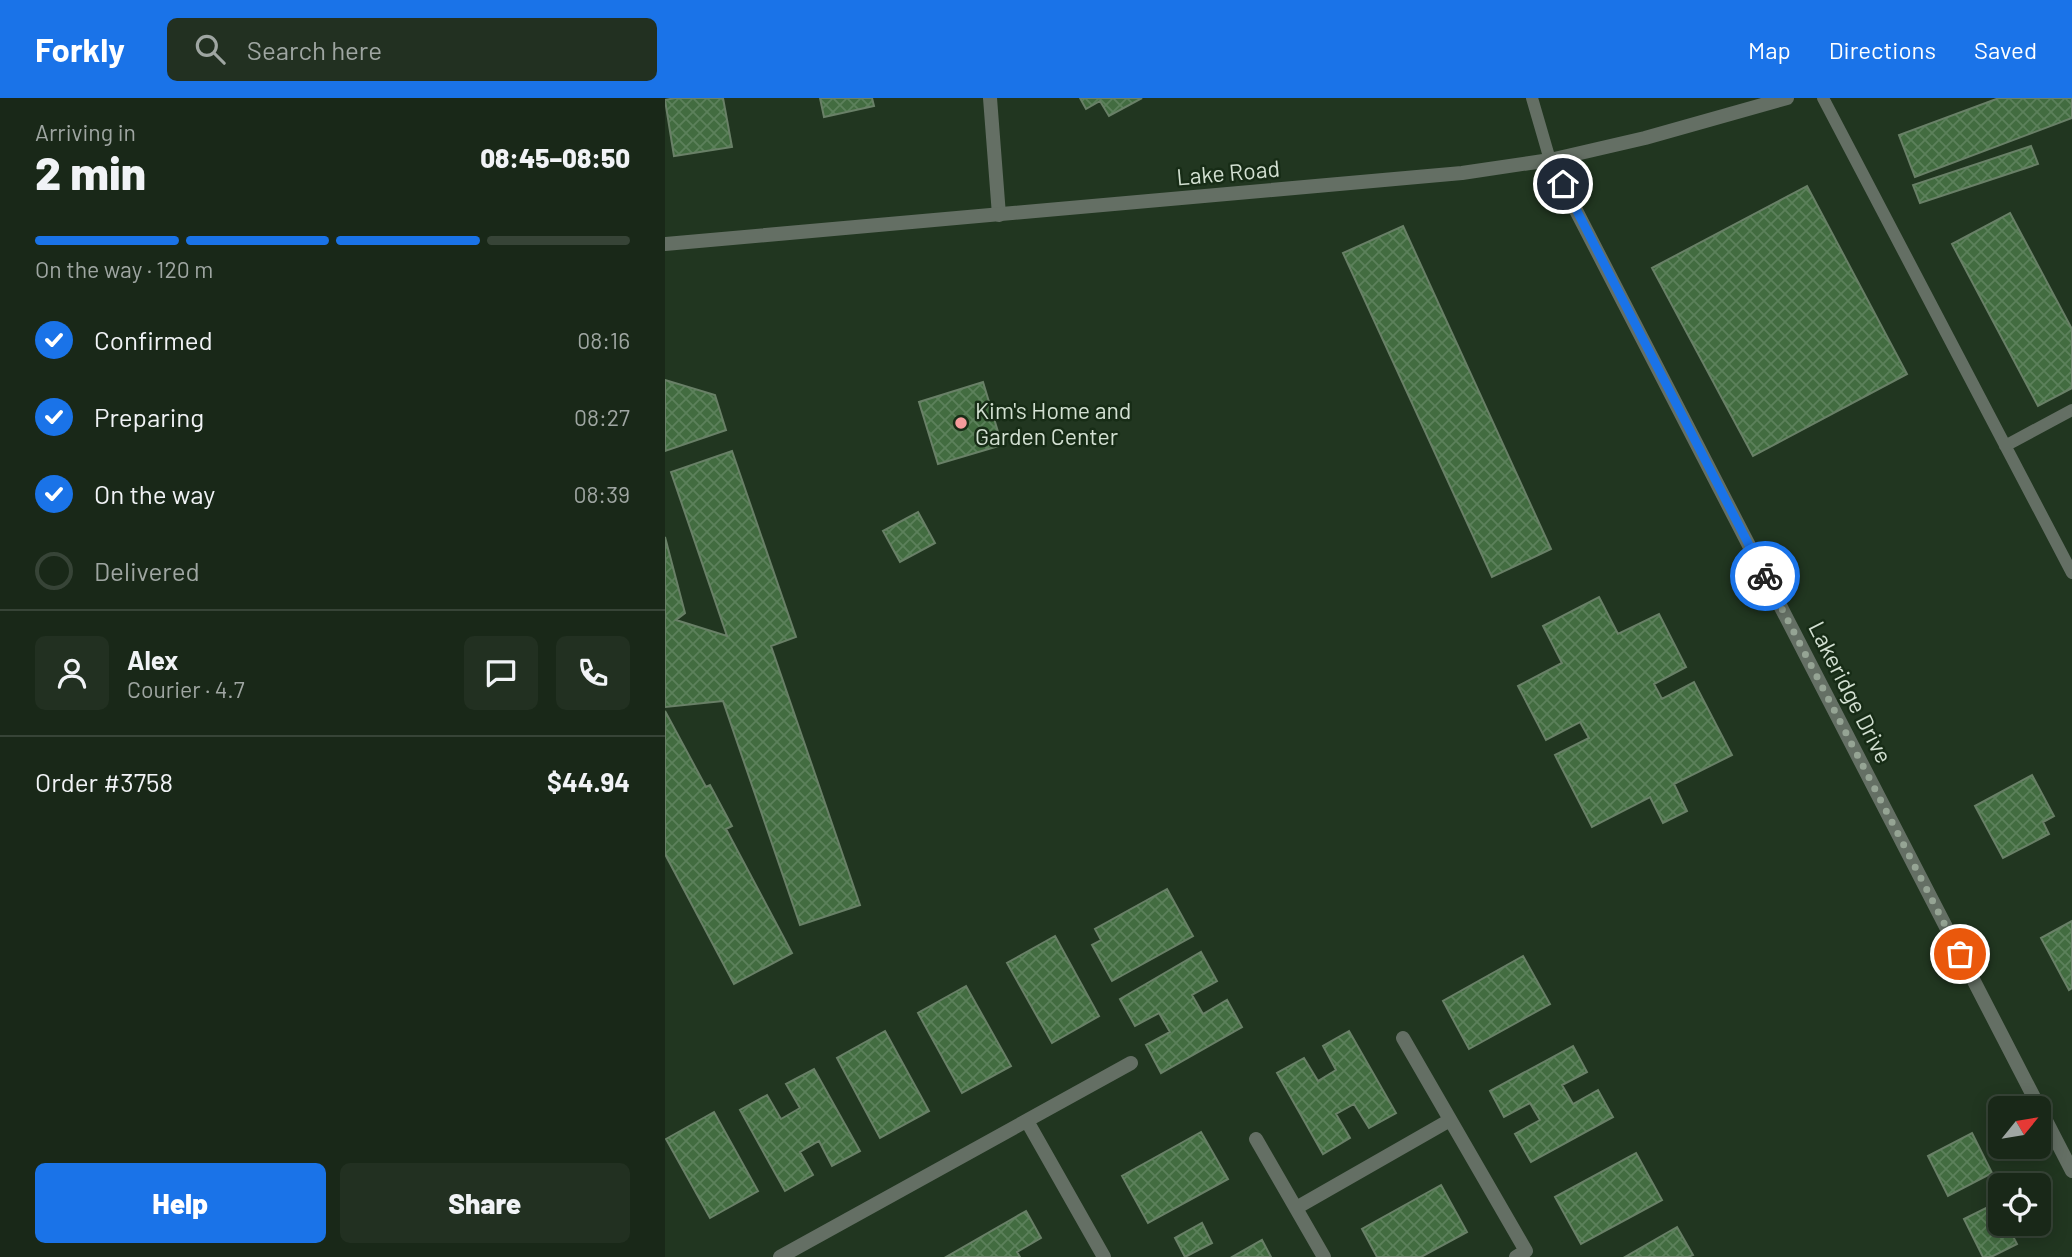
<!DOCTYPE html>
<meta charset="utf-8">
<style>
body{margin:0;font-family:Barlow,sans-serif;background:#223021;color:#f1f3f6;height:100vh;display:flex;flex-direction:column;font-size:26px;white-space:nowrap}
*{box-sizing:border-box;margin:0}
p{font-size:23px;color:#9fa6a2}
.icon{flex:none;width:38px;height:38px;fill:none;stroke:currentColor;stroke-width:2;stroke-linecap:round;stroke-linejoin:round}
.map{position:relative;flex:1;overflow:hidden}
.sheet{display:flex;flex-direction:column;background:#192818;width:665px}
.sheet>*{flex:none}
.needle{width:46px;rotate:60deg}
.controls{position:absolute;left:1323px;top:998px;display:grid;gap:14px}
.controls a{display:grid;place-items:center;width:63px;height:63px;border-radius:10px;background:#192818;box-shadow:0 4px 18px #0003,0 0 0 2px #374437;font-size:35px}
.pin{position:absolute;display:grid;place-items:center;width:60px;height:60px;color:#fff;margin:-30px;border:4px solid #fff;border-radius:50%;box-shadow:0 2px 7px #0007}
.courier{position:absolute;display:grid;place-items:center;width:70px;height:70px;margin:-35px;border:5px solid #1a73e8;border-radius:50%;background:#fff;color:#222;box-shadow:0 2px 9px #0007}
.headline em{font-style:normal;font-weight:800}
.headline div{display:flex;flex-direction:column-reverse}
.headline{display:flex;align-items:center;justify-content:space-between;height:119px;padding:0 35px}
h1{font-size:46px;font-weight:800;line-height:52px}
.bar{display:grid;grid-template-columns:repeat(4,1fr);gap:10px 7px;align-content:center;height:84px;padding:0 35px}
.bar i{height:9px;border-radius:5px;background:#374437}
.bar .selected{background:#1a73e8}
.bar p{grid-column:span 4}
.line{display:flex;align-items:center;gap:18px;padding:0 35px;border-top:2px solid #374437}
.line div{flex:1}
.round{display:grid;place-items:center;flex:none;width:74px;height:74px;border-radius:10px;background:#223021}
ol{padding:0 35px;list-style:none}
li{display:flex;align-items:center;gap:21px;height:77px}
li p{margin-inline-start:auto}
li .icon{padding:7px;border-radius:50%;background:#1a73e8;color:#fff;stroke-width:4}
li:last-child{color:#9fa6a2}
li i{width:38px;height:38px;border:4px solid #374437;border-radius:50%}
.cta{display:flex;gap:14px;margin-top:auto;padding:14px 35px}
.cta a{flex:1;height:80px;border-radius:10px;background:#1a73e8;color:#fff;font-size:28px;font-weight:800;line-height:80px;text-align:center}
.cta a+a{background:#223021;color:#f1f3f6}
header{display:flex;align-items:center;gap:42px;box-sizing:border-box;height:98px;padding:0 35px;background:#1a73e8;color:#fff}
header strong{font-size:33px}
nav{display:flex;gap:38px;margin-inline-start:auto;font-size:24px}
.search{width:490px;height:63px;background:#223021;display:flex;align-items:center;gap:18px;box-sizing:border-box;padding:0 24px;border-radius:10px;color:#9fa6a2;font-size:26px}
main{display:flex;flex:1;min-height:0}
.map>svg:first-child{display:block}
.building{fill:url(#building-cross-hatch);stroke:#698067;stroke-width:2}
.lines{fill:none;stroke-linecap:round;stroke-linejoin:round}
.service{stroke:#646f64;stroke-width:12}
.minor{stroke:#646f64;stroke-width:14}
.tertiary{stroke:#646f64;stroke-width:14}
.done{stroke:#95a494;stroke-width:7;stroke-dasharray:0 12.6}
.route{stroke:#1a73e8;stroke-width:9}
.poi-dot{fill:#f59b9c;stroke:#172c16;stroke-width:2.5}
.labels{text-anchor:middle;dominant-baseline:central;stroke-width:5;stroke-linejoin:round;paint-order:stroke}
.street-label{font-size:23px;fill:#d3e0d2;stroke:#172c16}
.poi-label{font-size:23px;fill:#d3e0d2;stroke:#172c16;text-anchor:start}
</style>
<header>
<strong>Forkly</strong>
<div class="search"><svg class="icon" aria-label="search" viewBox="0 0 24 24"><circle cx="10" cy="10" r="6"/><path d="M15 15l6 6"/></svg>Search here</div>
<nav><a>Map</a><a>Directions</a><a>Saved</a></nav>
</header>
<main>
<section class="sheet">
<div class="headline"><div><h1>2 min</h1><p>Arriving in</p></div><em>08:45–08:50</em></div>
<div class="bar"><i class="selected"></i><i class="selected"></i><i class="selected"></i><i></i><p>On the way · 120 m</p></div>
<ol>
<li><svg class="icon" aria-label="check" viewBox="0 0 24 24"><path d="M5 12l5 5 9-10"/></svg>Confirmed<p>08:16</p></li>
<li><svg class="icon" aria-label="check" viewBox="0 0 24 24"><path d="M5 12l5 5 9-10"/></svg>Preparing<p>08:27</p></li>
<li><svg class="icon" aria-label="check" viewBox="0 0 24 24"><path d="M5 12l5 5 9-10"/></svg>On the way<p>08:39</p></li>
<li><i></i>Delivered</li>
</ol>
<div class="line" style="height:126px"><a class="round"><svg class="icon" aria-label="person" viewBox="0 0 24 24"><circle cx="12" cy="8" r="4"/><path d="M4 21q1-7 8-7t8 7"/></svg></a><div><b>Alex</b><p>Courier · 4.7</p></div><a class="round"><svg class="icon" aria-label="chat" viewBox="0 0 24 24"><path d="M4 5h16v11H9l-5 4z"/></svg></a><a class="round"><svg class="icon" aria-label="phone" viewBox="0 0 24 24"><path d="M5 4h4l2 5-3 2q2 4 5 5l2-3 5 2v4C11 20 4 13 5 4z"/></svg></a></div>
<div class="line" style="height:91px"><div>Order #3758</div><b>$44.94</b></div>
<div class="cta"><a>Help</a><a>Share</a></div>
</section>
<div class="map">
<svg width="1407" height="1159" viewBox="0 0 1407 1159">
<defs>
<pattern id="building-cross-hatch" width="8" height="8" patternUnits="userSpaceOnUse" patternTransform="scale(1.75)"><rect width="8" height="8" fill="#426c40"/><path d="M0 0l8 8M0 8l8-8" fill="none" stroke="#5c815b"/></pattern>
</defs>
<rect width="100%" height="100%" fill="#213620"/>
<path class="building" d="M 10,0 L 58,0 L 67,49 L 9,58 L 0,2 Z
M 155,0 L 207,0 L 209,8 L 159,19 Z
M 415,0 L 477,0 L 444,18 L 435,3 L 421,11 Z
M 1334,0 L 1407,0 L 1407,20 L 1250,79 L 1234,37 Z
M 1366,48 L 1373,66 L 1255,105 L 1248,87 Z
M 1142,88 L 1242,276 L 1088,358 L 987,170 Z
M 1345,115 L 1407,231 L 1407,290 L 1373,308 L 1287,146 Z
M 738,128 L 886,451 L 827,479 L 678,155 Z
M 0,282 L 50,297 L 61,332 L 0,353 Z
M 318,284 L 337,347 L 273,366 L 254,304 Z
M 67,353 L 131,539 L 106,548 L 195,807 L 135,827 L 58,603 L 0,609 L 0,439 L 20,515 L 11,522 L 62,538 L 6,374 Z
M 253,414 L 270,445 L 235,464 L 218,433 Z
M 934,499 L 953,536 L 994,516 L 1021,569 L 989,586 L 997,601 L 1029,584 L 1067,657 L 1009,686 L 1022,713 L 998,725 L 985,699 L 927,729 L 890,657 L 924,640 L 915,624 L 881,642 L 853,588 L 897,565 L 878,528 Z
M 0,613 L 41,689 L 45,687 L 67,728 L 61,731 L 127,855 L 69,886 L 0,756 Z
M 1367,677 L 1389,718 L 1378,724 L 1384,736 L 1338,760 L 1310,708 Z
M 502,791 L 528,838 L 447,883 L 427,847 L 436,842 L 430,831 Z
M 1407,823 L 1407,890 L 1404,892 L 1376,840 Z
M 390,838 L 434,918 L 387,945 L 342,865 Z
M 536,854 L 552,883 L 527,897 L 538,916 L 562,902 L 577,929 L 496,975 L 481,947 L 505,934 L 494,915 L 470,928 L 455,901 Z
M 858,858 L 885,906 L 804,951 L 778,903 Z
M 301,888 L 346,968 L 297,995 L 253,915 Z
M 220,933 L 264,1013 L 215,1040 L 172,960 Z
M 684,933 L 731,1015 L 704,1030 L 689,1006 L 671,1016 L 685,1040 L 658,1056 L 612,975 L 639,960 L 653,983 L 671,972 L 658,948 Z
M 908,948 L 922,974 L 897,987 L 908,1006 L 933,992 L 948,1019 L 866,1064 L 850,1036 L 875,1022 L 865,1005 L 839,1019 L 825,993 Z
M 149,971 L 195,1053 L 167,1068 L 154,1043 L 135,1054 L 148,1077 L 120,1093 L 75,1012 L 102,997 L 116,1021 L 135,1010 L 121,986 Z
M 49,1014 L 93,1093 L 45,1120 L 1,1041 Z
M 536,1034 L 563,1081 L 483,1125 L 457,1078 Z
M 1307,1035 L 1327,1075 L 1283,1098 L 1263,1058 Z
M 971,1055 L 997,1102 L 916,1146 L 890,1099 Z
M 776,1087 L 802,1134 L 756,1159 L 712,1159 L 697,1131 Z
M 1331,1105 L 1335,1113 L 1335,1125 L 1341,1125 L 1352,1146 L 1326,1159 L 1318,1159 L 1299,1121 Z
M 361,1113 L 376,1140 L 352,1154 L 355,1159 L 281,1159 Z
M 537,1125 L 547,1145 L 520,1159 L 510,1140 Z
M 1012,1129 L 1028,1157 L 1023,1159 L 960,1159 Z
M 597,1142 L 606,1159 L 567,1159 Z"/>
<g class="lines">
<path class="service" d="M 867,0 L 885,62
M 1158,0 L 1407,475
M 1340,348 L 1407,312"/>
<path class="minor" d="M 325,0 L 334,117
M 885,62 L 1407,1073
M 738,940 L 861,1153 L 851,1159
M 362,1023 L 439,1159
M 591,1041 L 659,1159
M 631,1110 L 785,1022
M 115,1159 L 466,965"/>
<path class="tertiary" d="M 0,146 L 797,75 L 885,62 L 980,40 L 1122,0"/>
</g>
<g class="lines">
<path class="done" d="M 1100,478 L 1295,856"/>
<path class="route" d="M 898,86 L 1100,478"/>
</g>
<circle class="poi-dot" cx="296" cy="325" r="7"/>
<g class="labels">
<g class="street-label">
<text transform="translate(563 74) rotate(-5)">Lake Road</text>
<text transform="translate(1186 594) rotate(63)">Lakeridge Drive</text>
</g>
<g class="poi-label">
<text x="310" y="312">Kim's Home and<tspan x="310" dy="26">Garden Center</tspan></text>
</g>
</g>
</svg>
<div class="controls">
<a><svg class="needle" viewBox="-14 -14 28 28"><path d="M0-13l5 13h-10z" fill="#e53935"/><path d="M0 13l5-13h-10z" fill="#9fa6a2"/></svg></a>
<a><svg class="icon" aria-label="locate" viewBox="0 0 24 24"><circle cx="12" cy="12" r="6"/><path d="M12 2v4M12 18v4M2 12h4M18 12h4"/></svg></a>
</div>
<div class="pin" style="left:1295px;top:856px;background:#ea580c"><svg class="icon" aria-label="bag" viewBox="0 0 24 24"><path d="M5 8h14l-1 12H6zM9 8a3 3 0 0 1 6 0"/></svg></div>
<div class="pin" style="left:898px;top:86px;background:#1f2937"><svg class="icon" aria-label="home" viewBox="0 0 24 24"><path d="M3 11l9-7 9 7M6 9v11h12V9"/></svg></div>
<div class="courier" style="left:1100px;top:478px"><svg class="icon" aria-label="bike" viewBox="0 0 24 24"><circle cx="6" cy="16" r="4"/><circle cx="18" cy="16" r="4"/><path d="M6 16l4-8h5l3 8M10 8l3 8H6M13 5h3"/></svg></div>
</div>
</main>
